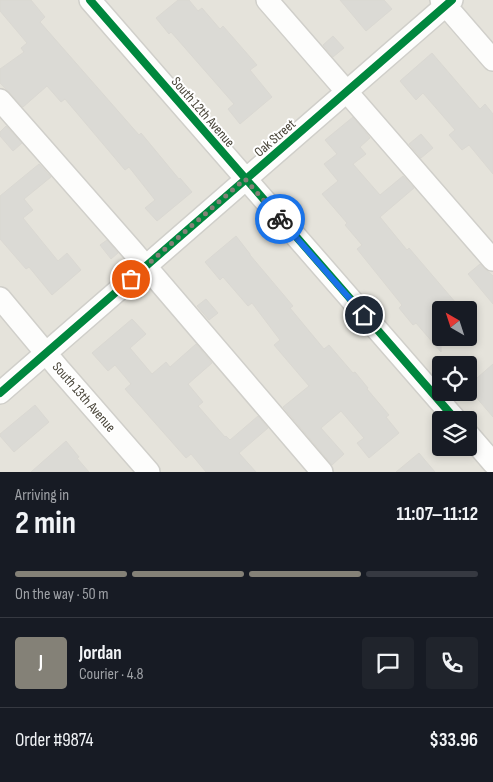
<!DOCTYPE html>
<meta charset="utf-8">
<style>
body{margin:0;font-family:"Sofia Sans Condensed",sans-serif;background:#20242c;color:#f1f3f6;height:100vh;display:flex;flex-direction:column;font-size:19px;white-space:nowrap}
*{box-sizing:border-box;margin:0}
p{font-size:16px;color:#9ea1a6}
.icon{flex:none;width:28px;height:28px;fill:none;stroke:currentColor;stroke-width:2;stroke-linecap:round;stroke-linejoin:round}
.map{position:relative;height:472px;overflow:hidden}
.details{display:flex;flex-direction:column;background:#171b24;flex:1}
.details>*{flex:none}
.needle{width:32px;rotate:321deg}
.tools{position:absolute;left:432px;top:301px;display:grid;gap:10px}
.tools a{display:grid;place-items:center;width:45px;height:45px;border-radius:5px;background:#171b24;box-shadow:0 2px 8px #0003;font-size:25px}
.pin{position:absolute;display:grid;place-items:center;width:42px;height:42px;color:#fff;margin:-21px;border:2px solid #fff;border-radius:50%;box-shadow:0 1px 5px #0007}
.courier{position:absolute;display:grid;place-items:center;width:50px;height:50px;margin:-25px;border:4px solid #1a73e8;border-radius:50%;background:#fff;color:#222;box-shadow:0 1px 6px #0007}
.summary em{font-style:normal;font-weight:700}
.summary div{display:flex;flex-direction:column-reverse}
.summary{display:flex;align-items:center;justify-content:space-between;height:85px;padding:0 15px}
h1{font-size:32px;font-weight:700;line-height:38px}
.bar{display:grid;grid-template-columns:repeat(4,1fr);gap:8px 5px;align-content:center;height:60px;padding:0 15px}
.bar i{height:6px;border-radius:4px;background:#363941}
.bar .active{background:#848177}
.bar p{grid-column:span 4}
.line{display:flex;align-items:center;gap:12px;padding:0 15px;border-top:1px solid #363941}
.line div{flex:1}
.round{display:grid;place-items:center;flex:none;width:52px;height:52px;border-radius:5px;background:#20242c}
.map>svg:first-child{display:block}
.residential{fill:#e5e3db;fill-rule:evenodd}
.building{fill:#dbdad5;stroke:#dad8d2}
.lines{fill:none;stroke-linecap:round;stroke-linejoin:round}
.minor-casing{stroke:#d0cfca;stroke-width:24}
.minor{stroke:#fdfdfc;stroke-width:21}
.cycleway-casing{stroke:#fff;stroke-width:11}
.cycleway{stroke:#00873e;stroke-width:8}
.done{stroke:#848177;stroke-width:5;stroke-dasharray:0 9}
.route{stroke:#1a73e8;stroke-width:6}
.labels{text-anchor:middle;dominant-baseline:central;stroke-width:4;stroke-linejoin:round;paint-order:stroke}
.street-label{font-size:14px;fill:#484438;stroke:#fff}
</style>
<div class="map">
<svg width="493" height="472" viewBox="0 0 493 472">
<rect width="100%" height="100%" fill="#f2f1ec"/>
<path class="residential" d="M 0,0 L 493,0 L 493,472 L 0,472 ZM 441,310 L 469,310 L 469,338 L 441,338 ZM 441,365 L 469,365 L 469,392 L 441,392 ZM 441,420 L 469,420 L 469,448 L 441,448 Z"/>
<path class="building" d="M 0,0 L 31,0 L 45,17 L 40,22 L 139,135 L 141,133 L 179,179 L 180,178 L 192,192 L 157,221 L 145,208 L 155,200 L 129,167 L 125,170 L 65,99 L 61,102 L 47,86 L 23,107 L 0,83 L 0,69 L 24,52 L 21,48 L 27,43 L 0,11 Z
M 178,0 L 189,0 L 198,11 L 202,8 L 220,29 L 223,26 L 257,65 L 250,70 L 272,97 L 240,124 L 228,109 L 234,104 L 171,32 L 169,34 L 156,18 Z
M 340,0 L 384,0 L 392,9 L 366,31 Z
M 333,36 L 344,48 L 333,57 L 323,45 Z
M 432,53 L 480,109 L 485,104 L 493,114 L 493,174 L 469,145 L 462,150 L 449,135 L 455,130 L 423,93 L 416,100 L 400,81 Z
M 353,117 L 370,138 L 360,147 L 366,154 L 353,164 L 380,195 L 403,176 L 414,188 L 380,217 L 407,250 L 409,248 L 462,310 L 441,310 L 441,352 L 416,323 L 413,325 L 399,308 L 402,305 L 357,249 L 362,245 L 345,225 L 347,223 L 322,194 L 338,181 L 324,164 L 337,154 L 325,140 Z
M 6,126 L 22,143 L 13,151 L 0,136 L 0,132 Z
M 421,134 L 433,148 L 421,158 L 409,144 Z
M 39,164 L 51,177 L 24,199 L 33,210 L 23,218 L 58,261 L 67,253 L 81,270 L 52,295 L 29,267 L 26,269 L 0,239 L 0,196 Z
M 236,236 L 250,254 L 250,255 L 293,306 L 290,308 L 324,349 L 329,345 L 353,373 L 355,372 L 368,388 L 367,389 L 389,415 L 386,417 L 399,433 L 369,458 L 357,443 L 364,438 L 341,411 L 321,428 L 344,454 L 332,465 L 283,407 L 309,386 L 274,345 L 280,340 L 252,303 L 248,306 L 223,277 L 220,280 L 205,262 Z
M 107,240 L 118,253 L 111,259 L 100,245 Z
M 480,264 L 493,276 L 493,304 L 468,274 Z
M 206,299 L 218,313 L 209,320 L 197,306 Z
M 132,319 L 146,334 L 130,348 L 152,374 L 166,362 L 170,367 L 196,344 L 212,363 L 188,384 L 203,402 L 198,406 L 225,437 L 226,436 L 230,440 L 258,416 L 268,428 L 239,453 L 256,472 L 206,472 L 191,454 L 186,458 L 125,389 L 131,384 L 115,365 L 108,371 L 92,353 Z
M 493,364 L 493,417 L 469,389 L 469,385 Z
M 35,405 L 49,422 L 14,452 L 0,436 L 0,434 Z
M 66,441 L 79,457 L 77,458 L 89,472 L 31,472 Z
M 419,453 L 435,472 L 396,472 Z"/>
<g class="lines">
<g class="minor-casing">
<path id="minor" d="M 90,0 L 456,420
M 267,0 L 493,260
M 441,0 L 493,60
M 0,100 L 131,249 L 322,472
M 0,298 L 60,370 L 149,472
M 0,393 L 452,0
M 469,435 L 493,463"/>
</g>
<use href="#minor" class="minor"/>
<g class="cycleway-casing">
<path id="cycleway" d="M 90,0 L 456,420
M 0,393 L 452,0"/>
</g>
<use href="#cycleway" class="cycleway"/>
</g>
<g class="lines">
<path class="done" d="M 131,279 L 245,179 L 280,219"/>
<path class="route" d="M 280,219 L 364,315"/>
</g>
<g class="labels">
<g class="street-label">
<text transform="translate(203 112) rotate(49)">South 12th Avenue</text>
<text transform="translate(275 138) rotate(-41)">Oak Street</text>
<text transform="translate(84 397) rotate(49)">South 13th Avenue</text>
</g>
</g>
</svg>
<div class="tools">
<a><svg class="needle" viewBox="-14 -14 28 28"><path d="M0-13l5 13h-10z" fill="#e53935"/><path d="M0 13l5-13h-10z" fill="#9ea1a6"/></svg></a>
<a><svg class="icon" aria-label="locate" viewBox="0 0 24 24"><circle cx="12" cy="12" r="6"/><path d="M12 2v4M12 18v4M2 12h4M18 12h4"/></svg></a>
<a><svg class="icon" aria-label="layers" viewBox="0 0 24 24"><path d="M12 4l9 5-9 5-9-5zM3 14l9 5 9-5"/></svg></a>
</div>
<div class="pin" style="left:131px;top:279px;background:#ea580c"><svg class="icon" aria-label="bag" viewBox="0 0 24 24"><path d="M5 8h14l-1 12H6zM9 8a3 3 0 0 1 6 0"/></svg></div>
<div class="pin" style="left:364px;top:315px;background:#1f2937"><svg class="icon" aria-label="home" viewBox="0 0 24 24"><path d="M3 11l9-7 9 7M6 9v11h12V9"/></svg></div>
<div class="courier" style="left:280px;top:219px"><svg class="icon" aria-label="bike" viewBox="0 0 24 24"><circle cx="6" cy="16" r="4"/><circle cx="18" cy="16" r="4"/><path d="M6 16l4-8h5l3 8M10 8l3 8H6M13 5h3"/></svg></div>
</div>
<section class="details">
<div class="summary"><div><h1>2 min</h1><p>Arriving in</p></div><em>11:07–11:12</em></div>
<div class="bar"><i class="active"></i><i class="active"></i><i class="active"></i><i></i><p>On the way · 50 m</p></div>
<div class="line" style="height:90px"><b class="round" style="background:#848177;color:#fff">J</b><div><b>Jordan</b><p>Courier · 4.8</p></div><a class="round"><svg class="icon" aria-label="chat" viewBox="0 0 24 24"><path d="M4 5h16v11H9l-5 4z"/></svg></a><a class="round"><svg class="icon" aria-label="phone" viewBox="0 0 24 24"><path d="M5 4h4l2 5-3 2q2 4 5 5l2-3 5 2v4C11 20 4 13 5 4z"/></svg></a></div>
<div class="line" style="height:65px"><div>Order #9874</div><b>$33.96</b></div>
</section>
